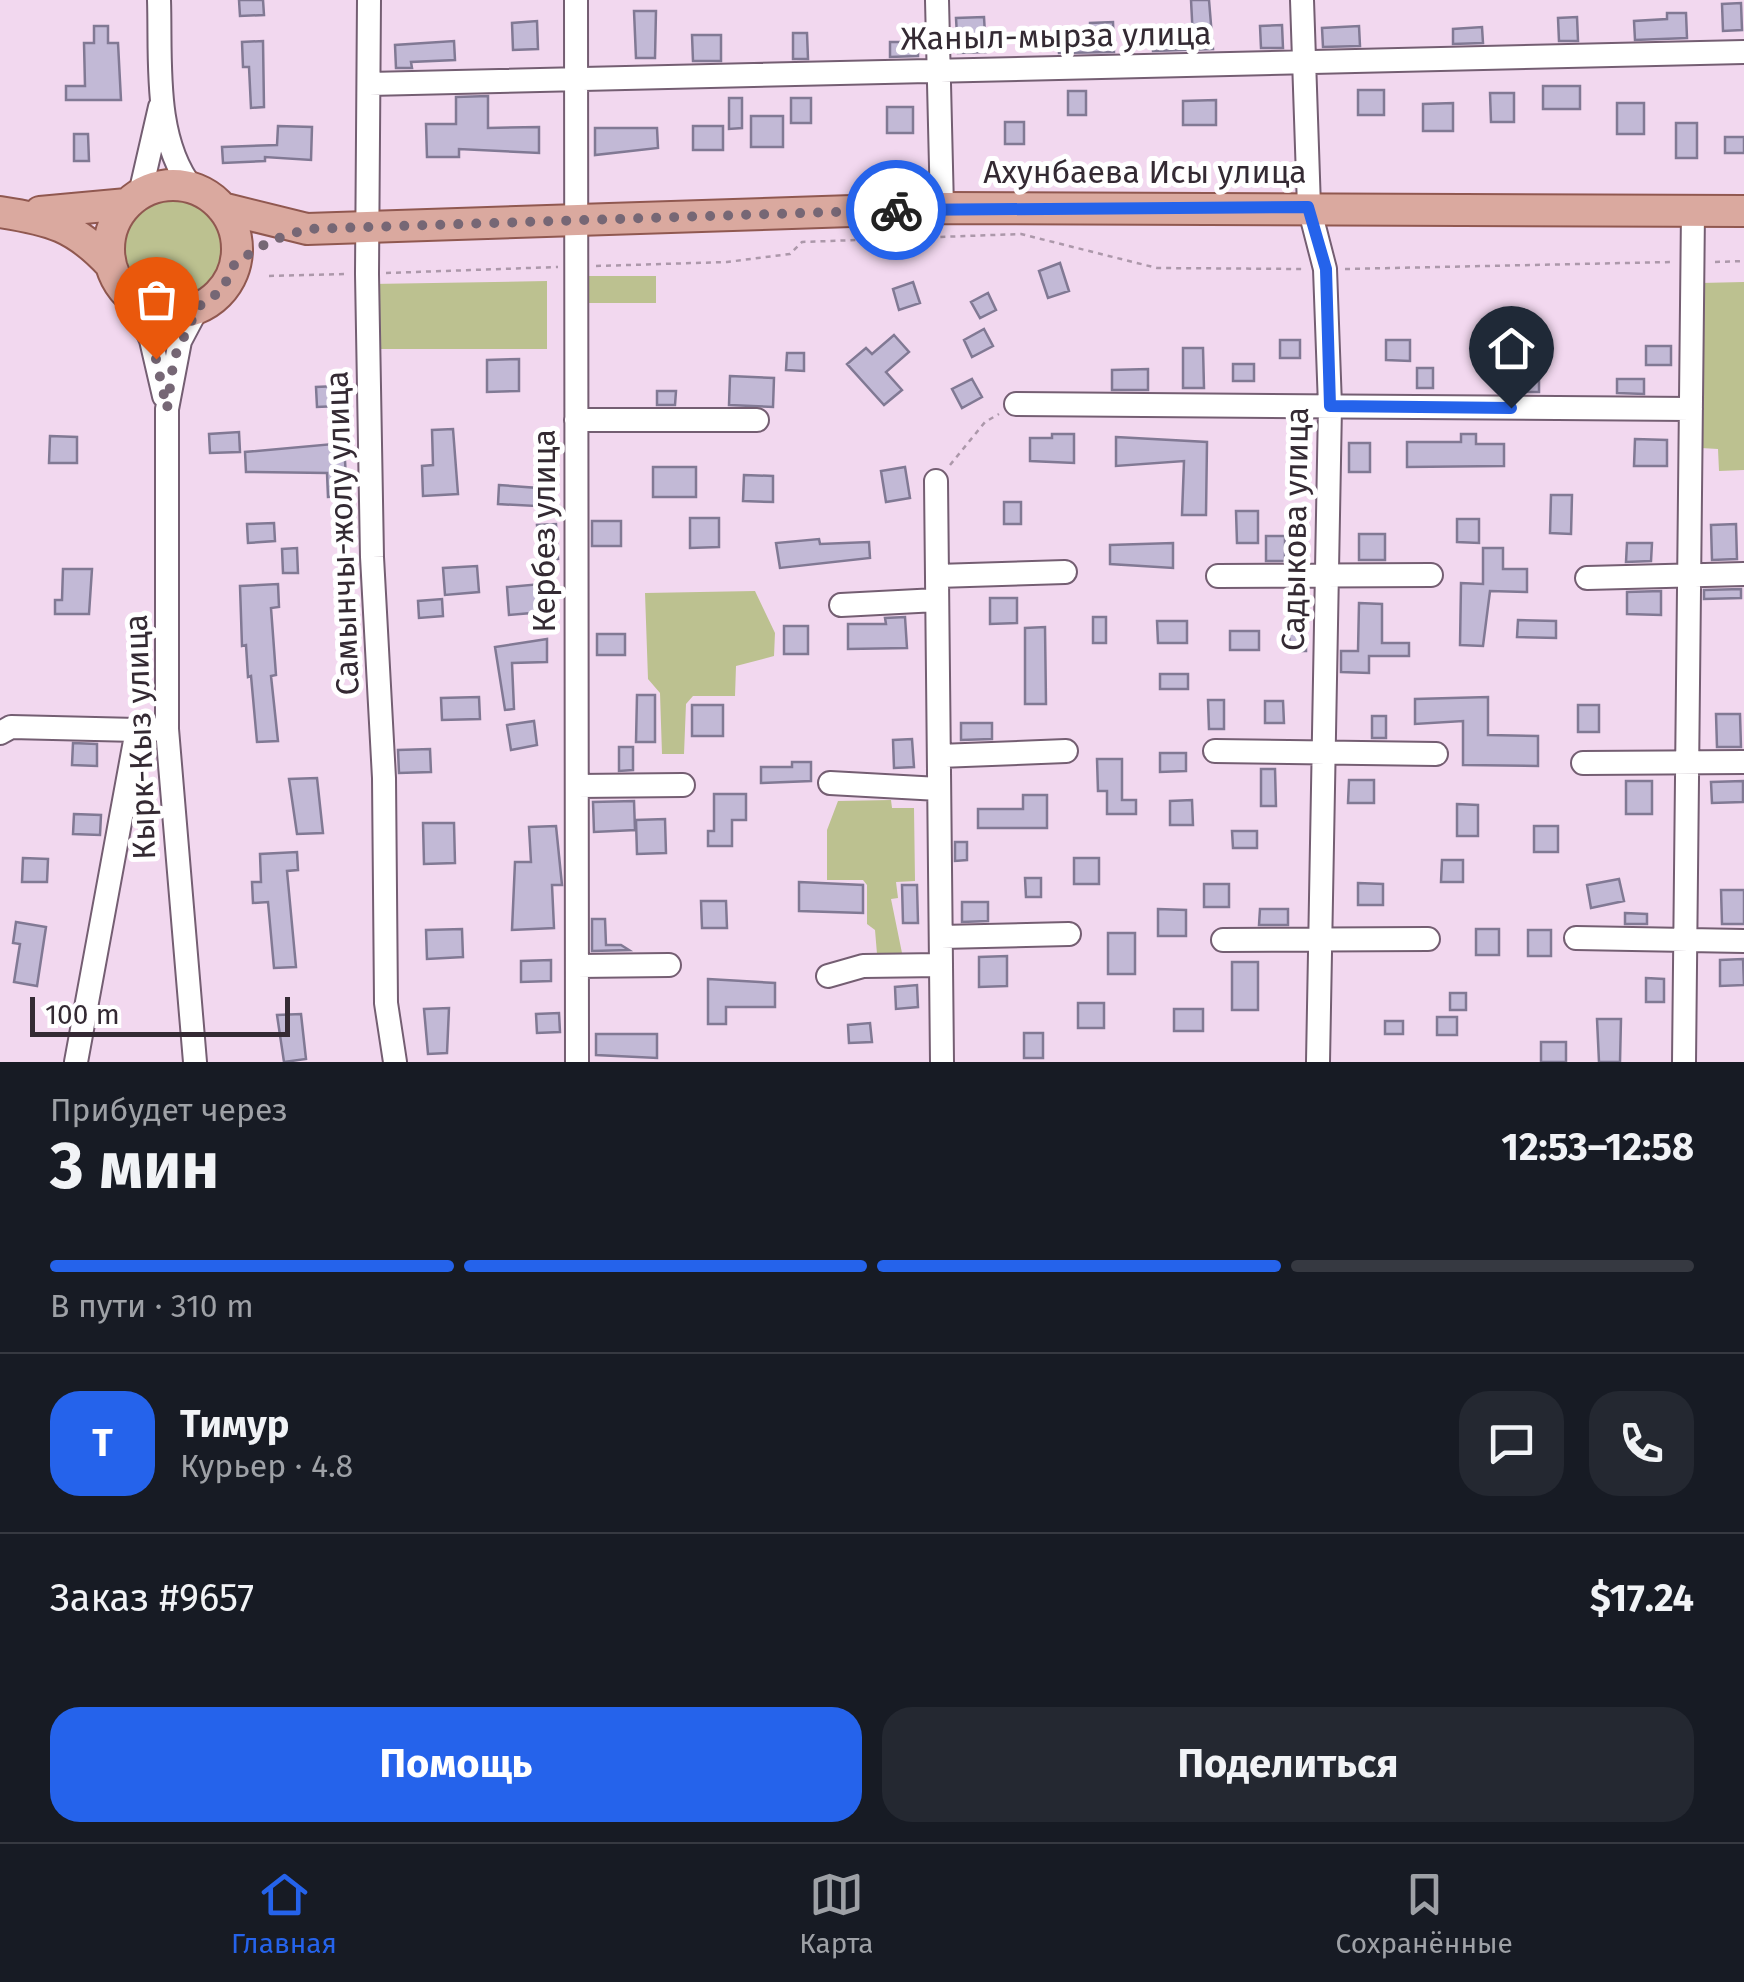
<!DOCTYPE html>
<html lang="ru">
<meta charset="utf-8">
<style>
body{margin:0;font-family:"Fira Sans",sans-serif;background:#242831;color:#f1f3f6;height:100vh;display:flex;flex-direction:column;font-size:38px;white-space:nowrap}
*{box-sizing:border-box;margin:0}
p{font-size:32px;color:#9ea1a6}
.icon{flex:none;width:55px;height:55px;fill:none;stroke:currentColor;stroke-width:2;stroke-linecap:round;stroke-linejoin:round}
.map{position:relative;height:1062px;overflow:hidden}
.drawer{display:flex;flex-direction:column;background:#171b24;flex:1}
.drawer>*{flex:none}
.scale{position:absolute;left:30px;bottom:25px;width:260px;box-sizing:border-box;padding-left:10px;border:5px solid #342a33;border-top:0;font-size:28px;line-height:35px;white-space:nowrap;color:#342a33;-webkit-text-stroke:8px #fff;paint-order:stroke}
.pin{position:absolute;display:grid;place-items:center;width:85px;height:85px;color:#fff;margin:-102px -42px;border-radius:50% 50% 50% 0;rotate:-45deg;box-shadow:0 0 10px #0007}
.pin .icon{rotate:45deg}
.courier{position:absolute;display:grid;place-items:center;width:100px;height:100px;margin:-50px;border:8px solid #2563eb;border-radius:50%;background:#fff;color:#222;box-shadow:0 2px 12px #0007}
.overview em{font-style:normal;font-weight:700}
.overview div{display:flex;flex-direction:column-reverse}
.overview{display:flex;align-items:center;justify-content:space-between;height:170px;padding:0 50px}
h1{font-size:65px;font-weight:700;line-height:75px}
.bar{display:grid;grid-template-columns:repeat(4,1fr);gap:15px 10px;align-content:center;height:120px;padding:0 50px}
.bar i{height:12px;border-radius:8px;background:#363941}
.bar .current{background:#2563eb}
.bar p{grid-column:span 4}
.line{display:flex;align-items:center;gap:25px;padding:0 50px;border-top:2px solid #363941}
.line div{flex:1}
.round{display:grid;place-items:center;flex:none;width:105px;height:105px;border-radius:30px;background:#242831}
.primary-button{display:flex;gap:20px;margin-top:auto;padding:20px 50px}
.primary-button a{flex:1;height:115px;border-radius:30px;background:#2563eb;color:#fff;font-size:40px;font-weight:700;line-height:115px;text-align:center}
.primary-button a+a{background:#242831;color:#f1f3f6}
.tabs{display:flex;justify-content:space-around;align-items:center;height:140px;border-top:2px solid #363941;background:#171b24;font-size:28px;color:#9ea1a6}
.tabs a{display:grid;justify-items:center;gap:5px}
.tabs .current{color:#2563eb}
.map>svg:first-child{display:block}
.green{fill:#bcc190}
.building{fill:#c2b9d6;stroke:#817994;stroke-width:2.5}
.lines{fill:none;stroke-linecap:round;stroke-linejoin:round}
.minor-casing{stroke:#745e72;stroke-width:26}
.major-casing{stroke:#905850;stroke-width:34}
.path{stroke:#ac98aa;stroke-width:2.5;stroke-dasharray:5 5;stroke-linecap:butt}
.minor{stroke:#fff;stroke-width:22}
.major{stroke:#daa99f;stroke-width:30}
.done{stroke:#766775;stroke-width:10;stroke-dasharray:0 18}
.route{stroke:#2563eb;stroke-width:12}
.labels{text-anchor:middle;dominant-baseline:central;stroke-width:10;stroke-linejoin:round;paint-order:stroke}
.street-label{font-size:32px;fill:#342a33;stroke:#fff}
</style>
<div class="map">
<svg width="1744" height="1062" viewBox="0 0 1744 1062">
<rect width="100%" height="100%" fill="#f2d8ef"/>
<path class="green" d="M122 249a51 51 0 1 1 102 0a51 51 0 1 1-102 0Z
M 589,276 L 656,276 L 656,303 L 589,303 Z
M 547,281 L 547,349 L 373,349 L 371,284 Z
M 1744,282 L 1744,470 L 1719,471 L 1718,449 L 1701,448 L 1700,283 Z
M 755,591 L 775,633 L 774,656 L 736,666 L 735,696 L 693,696 L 686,704 L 684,754 L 662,754 L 660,693 L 648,679 L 645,593 Z
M 891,800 L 892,808 L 914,808 L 915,881 L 896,882 L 898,898 L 891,899 L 902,953 L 877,954 L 875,930 L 867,924 L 867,885 L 863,880 L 827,880 L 827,830 L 838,801 Z"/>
<path class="building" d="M 239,0 L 263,0 L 264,15 L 240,16 Z
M 1191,0 L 1209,0 L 1213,49 L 1153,51 L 1152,41 L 1193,39 Z
M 1741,3 L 1742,30 L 1723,31 L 1722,4 Z
M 634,11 L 656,11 L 655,58 L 636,58 Z
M 1667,13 L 1686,13 L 1687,38 L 1635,40 L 1634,21 L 1667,19 Z
M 984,17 L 986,52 L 958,53 L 956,18 Z
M 1577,17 L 1578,41 L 1559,41 L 1558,18 Z
M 537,21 L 538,49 L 513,50 L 512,23 Z
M 1113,22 L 1114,52 L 1059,53 L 1058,33 L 1090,31 L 1090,23 Z
M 1282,25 L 1283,48 L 1261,48 L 1260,26 Z
M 94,26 L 108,26 L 108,43 L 118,43 L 121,100 L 66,100 L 66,86 L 85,86 L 84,43 L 94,43 Z
M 1359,26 L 1360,46 L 1323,47 L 1322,28 Z
M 1482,27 L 1483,43 L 1453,44 L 1453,29 Z
M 793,33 L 807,33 L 808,59 L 793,59 Z
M 692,35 L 721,35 L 721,61 L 693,61 Z
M 263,41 L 264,107 L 251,108 L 249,67 L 243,67 L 242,42 Z
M 454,41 L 455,60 L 411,62 L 412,68 L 396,68 L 395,45 Z
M 890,42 L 918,42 L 918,56 L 890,57 Z
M 1543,86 L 1580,86 L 1580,109 L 1543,109 Z
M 1358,90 L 1384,90 L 1384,115 L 1358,115 Z
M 1068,91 L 1086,91 L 1086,115 L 1068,115 Z
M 1490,93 L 1514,93 L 1514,122 L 1491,122 Z
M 488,96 L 488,128 L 539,127 L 539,153 L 459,149 L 459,157 L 427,157 L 426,124 L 456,124 L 456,97 Z
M 729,98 L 742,98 L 742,128 L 729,129 Z
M 791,98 L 811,98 L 811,123 L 791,123 Z
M 1216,100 L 1216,125 L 1183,125 L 1183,101 Z
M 1453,103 L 1453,131 L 1423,131 L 1423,104 Z
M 1617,103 L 1644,103 L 1644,134 L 1617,134 Z
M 887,107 L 913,107 L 913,133 L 887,133 Z
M 751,116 L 783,116 L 783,147 L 751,147 Z
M 1005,122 L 1024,122 L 1024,144 L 1005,144 Z
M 1676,123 L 1697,123 L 1697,158 L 1676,158 Z
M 278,126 L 312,127 L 311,160 L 265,157 L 265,161 L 223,163 L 222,147 L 277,145 Z
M 693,126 L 723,126 L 723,150 L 693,150 Z
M 595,128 L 657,128 L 658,148 L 595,155 Z
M 74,134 L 88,134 L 89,161 L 74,161 Z
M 1725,137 L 1744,137 L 1744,153 L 1725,153 Z
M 1060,263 L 1069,291 L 1048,298 L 1039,271 Z
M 913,282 L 920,303 L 899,310 L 893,289 Z
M 988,293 L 996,310 L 980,318 L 971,302 Z
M 984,329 L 993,346 L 972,357 L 964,340 Z
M 894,335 L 909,352 L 886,372 L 902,390 L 884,405 L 847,364 L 866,348 L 872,354 Z
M 1280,340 L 1300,340 L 1300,358 L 1280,358 Z
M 1386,340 L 1410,340 L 1410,361 L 1386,360 Z
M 1646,346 L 1671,346 L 1671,365 L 1646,365 Z
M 1183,348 L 1203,348 L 1204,388 L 1183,388 Z
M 787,353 L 804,353 L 804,371 L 786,370 Z
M 519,359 L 519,391 L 487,392 L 487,360 Z
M 1233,364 L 1254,364 L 1254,381 L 1233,381 Z
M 1417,368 L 1433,368 L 1433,388 L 1417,388 Z
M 1513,368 L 1539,368 L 1539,392 L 1512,392 Z
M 1148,369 L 1148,390 L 1112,390 L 1112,370 Z
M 730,376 L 774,378 L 773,407 L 729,405 Z
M 972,379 L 982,397 L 962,408 L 952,389 Z
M 1617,379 L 1644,379 L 1644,394 L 1617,393 Z
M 338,386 L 339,406 L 317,407 L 316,387 Z
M 657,391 L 676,391 L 675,405 L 657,405 Z
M 453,429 L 458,494 L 423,496 L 422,466 L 433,465 L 432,430 Z
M 239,432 L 240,452 L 210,453 L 209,434 Z
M 1052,434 L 1074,434 L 1074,463 L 1030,461 L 1030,438 L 1052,438 Z
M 1461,434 L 1476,434 L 1476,444 L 1504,444 L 1504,466 L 1407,467 L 1407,442 L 1461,442 Z
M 50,436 L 77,437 L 77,463 L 49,463 Z
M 1116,437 L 1207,442 L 1206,515 L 1182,515 L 1184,461 L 1116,466 Z
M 1635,439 L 1667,440 L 1667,466 L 1634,466 Z
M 344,443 L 347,496 L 328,497 L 327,473 L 246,472 L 245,452 Z
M 1349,443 L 1370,443 L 1370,472 L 1349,472 Z
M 653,467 L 696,467 L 696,497 L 653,497 Z
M 905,467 L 910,498 L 886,502 L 881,471 Z
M 744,475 L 773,476 L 773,502 L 743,501 Z
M 499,485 L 538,488 L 536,506 L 498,504 Z
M 1551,495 L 1572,495 L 1571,534 L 1550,533 Z
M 1004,502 L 1021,502 L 1021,524 L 1004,524 Z
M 1236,511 L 1258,511 L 1258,543 L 1237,543 Z
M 690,518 L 719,518 L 719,547 L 690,548 Z
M 1457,519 L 1479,519 L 1479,543 L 1457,542 Z
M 592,521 L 621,521 L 621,546 L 592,546 Z
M 274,523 L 275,541 L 248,543 L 247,524 Z
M 556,524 L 558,559 L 540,561 L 537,525 Z
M 1736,524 L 1737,559 L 1712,560 L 1711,525 Z
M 1359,534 L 1385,534 L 1385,560 L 1359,560 Z
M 1266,536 L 1285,536 L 1285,561 L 1266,561 Z
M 819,539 L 820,544 L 869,542 L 870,558 L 780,568 L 776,543 Z
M 1173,543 L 1173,568 L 1110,564 L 1110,545 Z
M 1627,543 L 1652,543 L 1651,561 L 1626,562 Z
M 297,548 L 298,573 L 283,573 L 282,549 Z
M 1483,548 L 1503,548 L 1503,569 L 1527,569 L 1527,592 L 1490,591 L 1483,646 L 1460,645 L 1461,583 L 1483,584 Z
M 477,566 L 479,592 L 445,595 L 443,568 Z
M 63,569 L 92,569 L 89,614 L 55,614 L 55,600 L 62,600 Z
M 278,584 L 279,607 L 271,608 L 276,675 L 271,676 L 278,741 L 257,742 L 251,676 L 248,677 L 246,645 L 242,646 L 240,586 Z
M 541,584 L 543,612 L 509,615 L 507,587 Z
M 1741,589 L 1741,598 L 1704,599 L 1704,590 Z
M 1661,591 L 1661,615 L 1627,614 L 1627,592 Z
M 990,598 L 1017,598 L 1017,623 L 990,624 Z
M 442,599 L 443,616 L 419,618 L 418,601 Z
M 1359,603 L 1382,604 L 1382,643 L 1409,643 L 1409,656 L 1369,656 L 1369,673 L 1341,672 L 1341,651 L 1358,651 Z
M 905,617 L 907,648 L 848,649 L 848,624 L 886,624 L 885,618 Z
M 1093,617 L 1106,617 L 1106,643 L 1093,643 Z
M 1518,620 L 1556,621 L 1556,638 L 1517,637 Z
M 1157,621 L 1187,621 L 1187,643 L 1158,643 Z
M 784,626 L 808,626 L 808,654 L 784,654 Z
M 1045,627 L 1046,704 L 1025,704 L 1025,628 Z
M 1230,631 L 1259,631 L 1259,650 L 1230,650 Z
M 1289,633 L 1306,633 L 1306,651 L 1290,651 Z
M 597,634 L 625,634 L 625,655 L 597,655 Z
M 547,639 L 547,662 L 512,663 L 514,709 L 505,710 L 495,647 Z
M 1160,674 L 1188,674 L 1188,689 L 1160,689 Z
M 637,695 L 655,695 L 655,742 L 636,742 Z
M 479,697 L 480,719 L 442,720 L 441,698 Z
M 1488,697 L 1488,735 L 1538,736 L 1538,766 L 1463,765 L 1463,721 L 1415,724 L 1415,699 Z
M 1208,700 L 1224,700 L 1224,729 L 1209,729 Z
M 1265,701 L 1283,701 L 1284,723 L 1265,723 Z
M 692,705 L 723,705 L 723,736 L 692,736 Z
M 1578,705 L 1599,705 L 1599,732 L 1578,732 Z
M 1716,714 L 1740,714 L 1741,747 L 1717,747 Z
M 1372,716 L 1386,716 L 1386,738 L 1372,738 Z
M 534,721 L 537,745 L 511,750 L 507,725 Z
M 961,723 L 992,723 L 992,739 L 961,740 Z
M 912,739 L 914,767 L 894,768 L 893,740 Z
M 73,743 L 97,744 L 97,766 L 72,765 Z
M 619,747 L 633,747 L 633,770 L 619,771 Z
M 430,749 L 431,772 L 399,773 L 398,750 Z
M 1160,753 L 1186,753 L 1186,771 L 1160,772 Z
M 1097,759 L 1122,759 L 1122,800 L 1136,800 L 1136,814 L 1107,814 L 1107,791 L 1098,791 Z
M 792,762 L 811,762 L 811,781 L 761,783 L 761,767 L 792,767 Z
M 1261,769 L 1275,769 L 1276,806 L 1261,806 Z
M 317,778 L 323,833 L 297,834 L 289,779 Z
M 1349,780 L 1374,780 L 1374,803 L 1348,803 Z
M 1626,781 L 1652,781 L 1652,814 L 1626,814 Z
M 1743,781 L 1743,802 L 1712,803 L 1711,782 Z
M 714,794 L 746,794 L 746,820 L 732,820 L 732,846 L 708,846 L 708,831 L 714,831 Z
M 1023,795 L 1047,795 L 1047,828 L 978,828 L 978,809 L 1023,809 Z
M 1192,800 L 1193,825 L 1170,825 L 1170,801 Z
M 634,801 L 635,830 L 594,832 L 593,802 Z
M 1457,804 L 1478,805 L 1478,836 L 1457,836 Z
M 74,814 L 101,815 L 100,835 L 73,834 Z
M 665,819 L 666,853 L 637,854 L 636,820 Z
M 423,823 L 454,823 L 455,863 L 424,864 Z
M 556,826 L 562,885 L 552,885 L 554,928 L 512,930 L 515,862 L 531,862 L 529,827 Z
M 1534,826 L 1558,826 L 1558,852 L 1534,852 Z
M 1232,831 L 1257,831 L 1257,848 L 1233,848 Z
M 955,842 L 967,842 L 967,860 L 955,861 Z
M 297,852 L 298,870 L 287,871 L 296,967 L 274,968 L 268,902 L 253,903 L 252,882 L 261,882 L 260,854 Z
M 23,858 L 48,859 L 47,882 L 22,882 Z
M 1074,858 L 1099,858 L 1099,884 L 1074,884 Z
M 1442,860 L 1463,860 L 1463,882 L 1441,882 Z
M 1025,878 L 1041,878 L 1041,897 L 1026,897 Z
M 1619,879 L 1624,901 L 1591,908 L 1587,885 Z
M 799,882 L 863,885 L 863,913 L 799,911 Z
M 1358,883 L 1383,884 L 1383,905 L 1358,905 Z
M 1204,884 L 1229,884 L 1229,907 L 1204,907 Z
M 902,885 L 917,885 L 918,923 L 903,923 Z
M 1721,890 L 1744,890 L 1744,924 L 1722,924 Z
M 701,901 L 726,901 L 727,928 L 702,928 Z
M 962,902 L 988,902 L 988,921 L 962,922 Z
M 1158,909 L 1186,910 L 1186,936 L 1158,936 Z
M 1260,909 L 1288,909 L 1288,925 L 1259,925 Z
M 1625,913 L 1647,914 L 1647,924 L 1625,924 Z
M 592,919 L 605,919 L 606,945 L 621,945 L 629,950 L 592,951 Z
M 16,922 L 46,927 L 37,986 L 14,982 L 20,944 L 13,943 Z
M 462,929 L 463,957 L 427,959 L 426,930 Z
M 1476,929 L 1499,929 L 1499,955 L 1476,955 Z
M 1528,930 L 1551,930 L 1551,956 L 1528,956 Z
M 1108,933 L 1135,933 L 1135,974 L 1108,974 Z
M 1007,956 L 1007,986 L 979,987 L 979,957 Z
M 1743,959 L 1744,985 L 1720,986 L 1720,960 Z
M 551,960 L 551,981 L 521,982 L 521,961 Z
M 1232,962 L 1258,962 L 1258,1010 L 1232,1010 Z
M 1646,978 L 1664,979 L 1664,1002 L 1646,1002 Z
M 708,979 L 775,983 L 775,1007 L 726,1007 L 726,1024 L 708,1024 Z
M 917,985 L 918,1007 L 896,1009 L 895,987 Z
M 1450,993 L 1466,993 L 1466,1010 L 1450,1010 Z
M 1078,1003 L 1104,1003 L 1104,1028 L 1078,1028 Z
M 449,1008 L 447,1053 L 428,1054 L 424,1009 Z
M 1174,1009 L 1203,1009 L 1203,1031 L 1174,1031 Z
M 559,1013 L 560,1032 L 537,1033 L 536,1014 Z
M 301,1014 L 306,1059 L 284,1062 L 277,1015 Z
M 1437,1017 L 1457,1017 L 1457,1035 L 1437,1035 Z
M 1597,1019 L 1621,1019 L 1620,1062 L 1599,1062 Z
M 1385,1021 L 1403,1021 L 1403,1034 L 1385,1034 Z
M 870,1023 L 872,1042 L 849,1043 L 848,1025 Z
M 1024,1033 L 1043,1033 L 1043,1058 L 1024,1058 Z
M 596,1034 L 657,1034 L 657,1058 L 596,1055 Z
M 1541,1042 L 1566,1042 L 1566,1062 L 1541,1062 Z"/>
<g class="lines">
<g class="minor-casing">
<path id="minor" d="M 159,0 C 161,60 153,138 192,188
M 369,0 L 367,274 L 372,557 L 384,778 L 386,1003 L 395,1062
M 576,0 L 577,1062
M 937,0 L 942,208
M 1302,0 L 1309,207 L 1325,269 L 1330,406 L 1318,1062
M 369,84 L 1744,52
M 140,194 L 160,107
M 132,298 L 151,340 L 164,396
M 1016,404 L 1691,409
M 576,420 L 757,420
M 936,481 L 942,1062
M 937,576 L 1065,572
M 1218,576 L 1431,575
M 1587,578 L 1744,574
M 841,605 L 937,600
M 0,733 L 11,727 L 137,730
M 1215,751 L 1436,754
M 939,756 L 1066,751
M 1583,763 L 1744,762
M 830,783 L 939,789
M 577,786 L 683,785
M 941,937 L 1069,934
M 1576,938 L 1744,941
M 1223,940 L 1428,939
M 577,966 L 669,965
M 828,976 L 863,966 L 941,965
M 76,1062 L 137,730 L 167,729
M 195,1062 L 167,729 L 167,409 L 180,341 L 198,307
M 1684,1062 L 1693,211"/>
</g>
<g class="major-casing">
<path id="major" d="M109 249a64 64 0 1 1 128 0a64 64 0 1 1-128 0Z
M 222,208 L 307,229 L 942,208 L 1744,211
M 0,212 C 51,220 75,226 111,265
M 40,212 L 127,204"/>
</g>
<path class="path" d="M 1715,262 L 1744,261
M 596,266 L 727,262 L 790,254 L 802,242 L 1021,234 L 1157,268 L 1302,269
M 1345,269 L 1672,262
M 386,273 L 558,267
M 269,276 L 348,274
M 950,465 L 985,422 L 999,414"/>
<use href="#minor" class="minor"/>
<use href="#major" class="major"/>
</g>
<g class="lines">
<path class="done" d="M 156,359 L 167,409 L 174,358 L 198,307 L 222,290 L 235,263 L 270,241 L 307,229 L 896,210"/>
<path class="route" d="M 896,210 L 1308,207 L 1326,269 L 1330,406 L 1511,408"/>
</g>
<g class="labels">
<g class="street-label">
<text transform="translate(1056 36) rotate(-1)">Жаныл-мырза улица</text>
<text x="1145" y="172">Ахунбаева Исы улица</text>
<text transform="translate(1295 529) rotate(-89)">Садыкова улица</text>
<text transform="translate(544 531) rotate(-90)">Кербез улица</text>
<text transform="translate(342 533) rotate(-92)">Самынчы-жолу улица</text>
<text transform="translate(140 737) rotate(-92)">Кырк-Кыз улица</text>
</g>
</g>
</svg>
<div class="scale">100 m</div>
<div class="pin" style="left:156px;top:359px;background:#ea580c"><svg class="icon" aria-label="bag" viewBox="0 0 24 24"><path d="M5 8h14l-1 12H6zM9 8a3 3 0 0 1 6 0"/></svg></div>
<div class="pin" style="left:1511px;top:408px;background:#1f2937"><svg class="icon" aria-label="home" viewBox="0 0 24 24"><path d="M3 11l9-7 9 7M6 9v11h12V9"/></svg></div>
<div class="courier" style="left:896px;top:210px"><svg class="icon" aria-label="bike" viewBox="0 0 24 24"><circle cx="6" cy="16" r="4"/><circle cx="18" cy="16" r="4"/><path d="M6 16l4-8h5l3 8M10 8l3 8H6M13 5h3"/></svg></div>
</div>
<section class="drawer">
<div class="overview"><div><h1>3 мин</h1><p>Прибудет через</p></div><em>12:53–12:58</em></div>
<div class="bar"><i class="current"></i><i class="current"></i><i class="current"></i><i></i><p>В пути · 310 m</p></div>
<div class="line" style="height:180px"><b class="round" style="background:#2563eb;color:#fff">Т</b><div><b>Тимур</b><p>Курьер · 4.8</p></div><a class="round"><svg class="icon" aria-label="chat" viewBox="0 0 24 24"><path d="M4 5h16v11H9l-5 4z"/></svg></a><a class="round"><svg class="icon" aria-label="phone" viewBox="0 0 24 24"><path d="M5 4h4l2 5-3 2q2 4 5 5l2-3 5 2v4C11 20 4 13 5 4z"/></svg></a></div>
<div class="line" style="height:130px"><div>Заказ #9657</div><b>$17.24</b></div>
<div class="primary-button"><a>Помощь</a><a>Поделиться</a></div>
</section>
<nav class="tabs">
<a class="current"><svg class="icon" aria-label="home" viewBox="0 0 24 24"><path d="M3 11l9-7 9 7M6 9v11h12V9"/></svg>Главная</a>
<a><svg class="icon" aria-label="map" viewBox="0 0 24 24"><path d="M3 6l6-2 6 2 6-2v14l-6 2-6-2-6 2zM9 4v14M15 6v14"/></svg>Карта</a>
<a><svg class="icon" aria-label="saved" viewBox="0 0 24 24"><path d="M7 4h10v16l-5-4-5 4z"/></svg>Сохранённые</a>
</nav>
